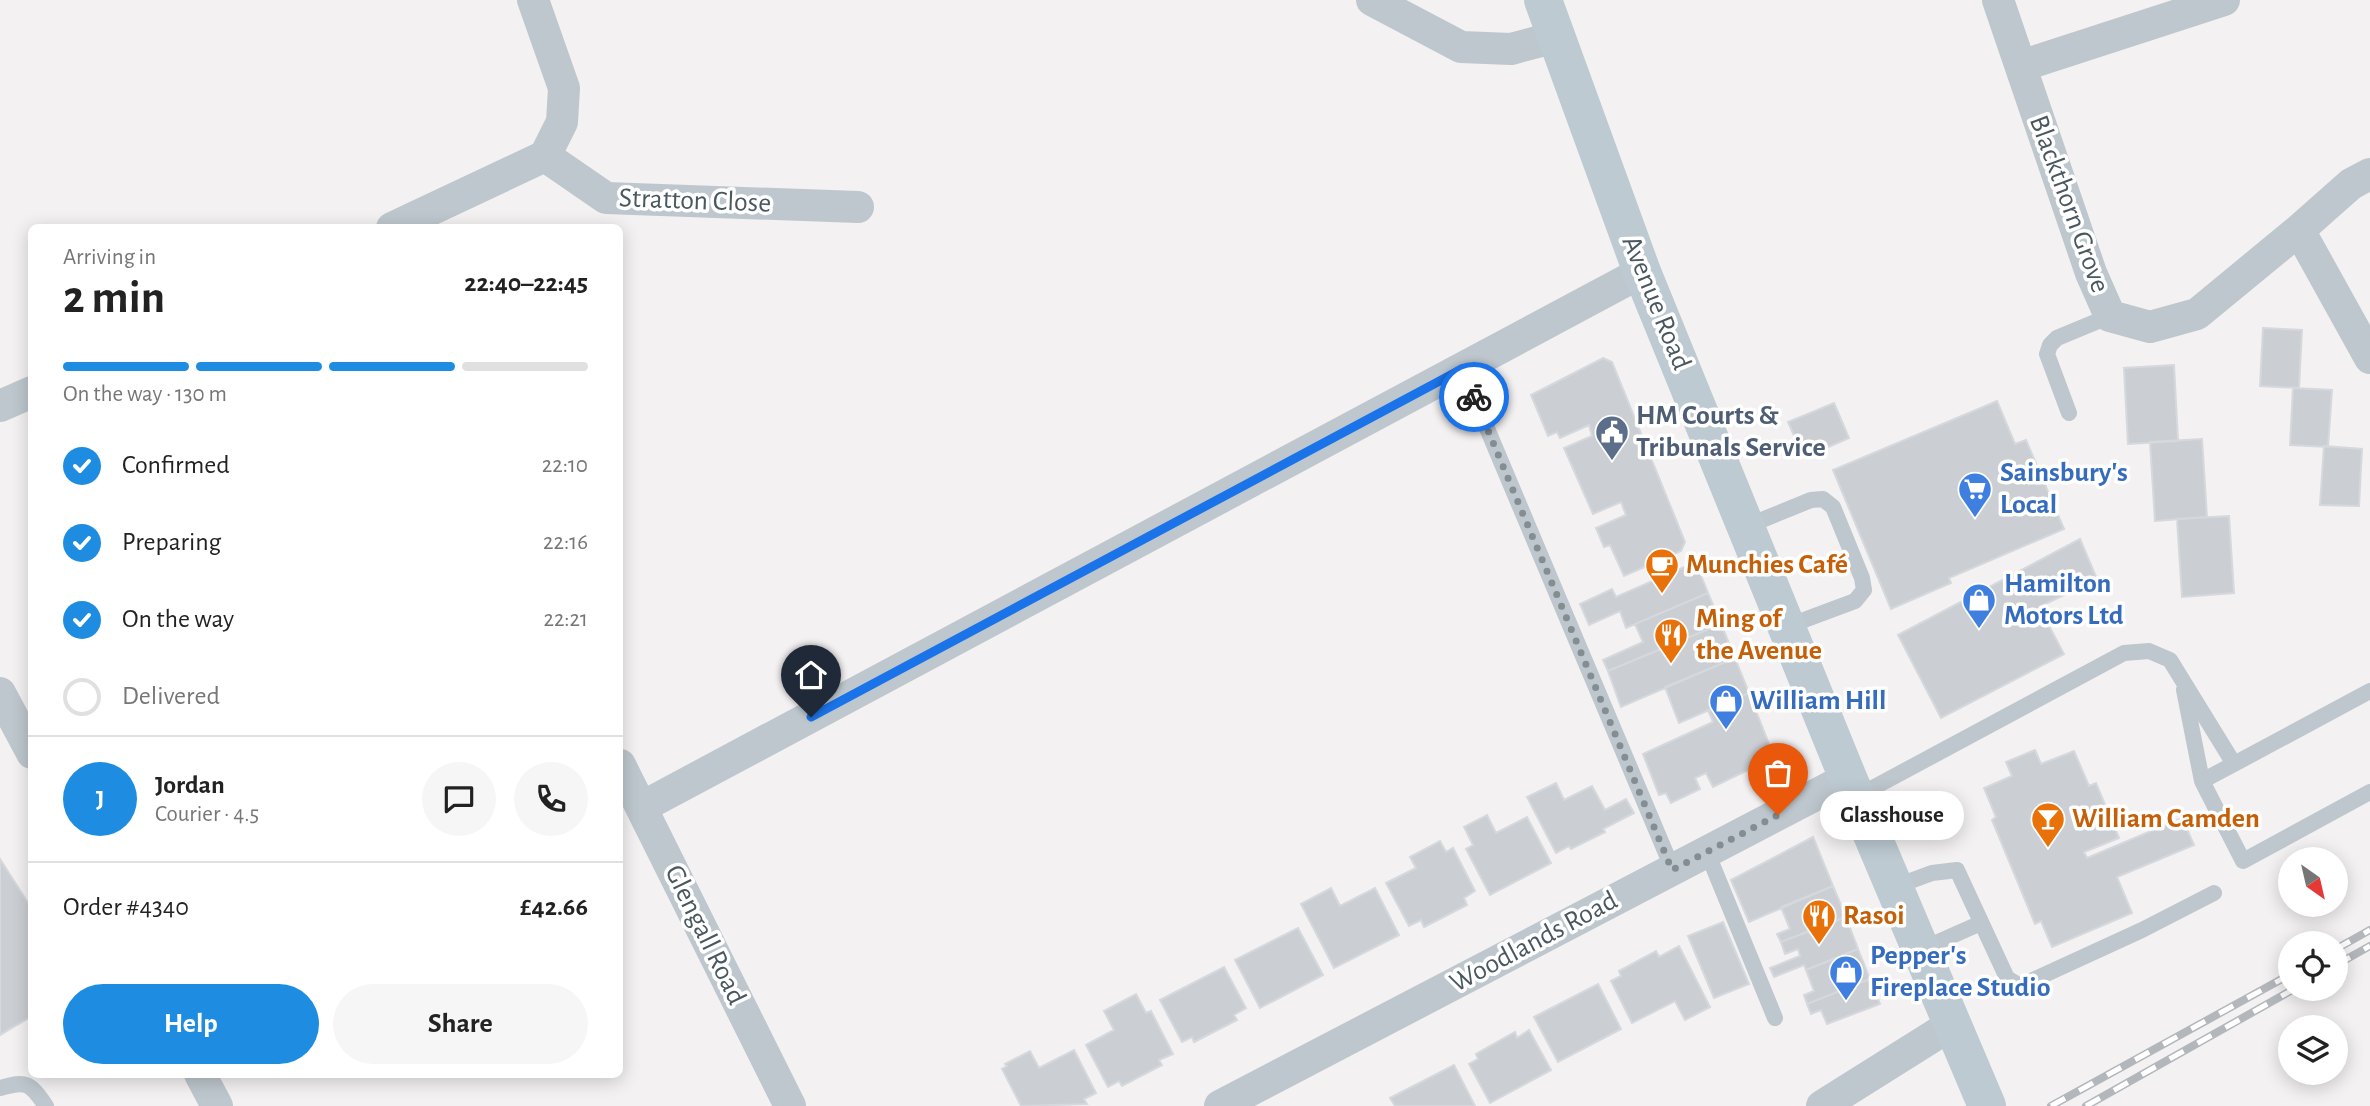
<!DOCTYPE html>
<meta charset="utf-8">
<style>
body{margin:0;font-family:"Alegreya Sans",sans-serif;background:#f6f6f6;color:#222;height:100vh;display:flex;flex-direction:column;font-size:26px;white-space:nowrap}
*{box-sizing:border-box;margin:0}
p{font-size:23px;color:#767676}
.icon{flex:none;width:38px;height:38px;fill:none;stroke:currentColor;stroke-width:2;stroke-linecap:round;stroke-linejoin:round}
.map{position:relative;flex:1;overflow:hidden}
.drawer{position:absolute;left:28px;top:224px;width:595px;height:854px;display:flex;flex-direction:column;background:#fff;border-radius:10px;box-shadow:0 4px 18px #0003}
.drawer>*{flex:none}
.needle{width:46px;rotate:146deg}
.buttons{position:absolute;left:2278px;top:847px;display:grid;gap:14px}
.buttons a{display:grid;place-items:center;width:70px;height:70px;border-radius:50%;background:#fff;box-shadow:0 4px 18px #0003;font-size:35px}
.pin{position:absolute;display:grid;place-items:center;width:60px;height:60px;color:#fff;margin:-72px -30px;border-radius:50% 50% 50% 0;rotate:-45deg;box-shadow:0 0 7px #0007}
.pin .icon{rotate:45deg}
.courier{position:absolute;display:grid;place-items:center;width:70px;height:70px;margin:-35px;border:5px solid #1a73e8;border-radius:50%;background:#fff;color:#222;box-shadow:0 2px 9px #0007}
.bubble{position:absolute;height:49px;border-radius:24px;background:#fff;box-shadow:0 4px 18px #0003;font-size:23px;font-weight:700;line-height:49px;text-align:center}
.headline em{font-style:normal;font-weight:700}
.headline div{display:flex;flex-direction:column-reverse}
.headline{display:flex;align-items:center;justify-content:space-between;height:119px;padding:0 35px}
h1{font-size:46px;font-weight:700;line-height:52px}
.bar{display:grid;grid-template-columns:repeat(4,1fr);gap:10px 7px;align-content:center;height:84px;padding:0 35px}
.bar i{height:9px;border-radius:5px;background:#e0e0e0}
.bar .current{background:#1e8de1}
.bar p{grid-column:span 4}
.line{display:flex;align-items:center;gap:18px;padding:0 35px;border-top:2px solid #e0e0e0}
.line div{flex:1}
.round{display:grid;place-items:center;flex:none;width:74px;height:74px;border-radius:37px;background:#f6f6f6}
ol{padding:0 35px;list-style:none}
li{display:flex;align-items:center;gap:21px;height:77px}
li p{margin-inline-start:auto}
li .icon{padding:7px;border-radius:50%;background:#1e8de1;color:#fff;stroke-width:4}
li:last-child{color:#767676}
li i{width:38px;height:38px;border:4px solid #e0e0e0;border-radius:50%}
.cta{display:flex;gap:14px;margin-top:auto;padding:14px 35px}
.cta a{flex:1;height:80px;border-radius:42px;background:#1e8de1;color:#fff;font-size:28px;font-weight:700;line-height:80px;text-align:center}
.cta a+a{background:#f6f6f6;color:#222}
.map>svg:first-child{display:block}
.building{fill:#cbcfd3;stroke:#d5d8dc;stroke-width:2}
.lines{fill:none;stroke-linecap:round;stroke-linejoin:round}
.lane{stroke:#bdc7cd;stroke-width:16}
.street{stroke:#bdc7cd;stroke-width:32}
.secondary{stroke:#bdcad2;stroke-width:38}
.rail-casing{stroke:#b3b7bb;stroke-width:8}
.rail{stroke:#fff;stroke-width:5;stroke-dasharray:16;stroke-linecap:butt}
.done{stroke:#848d91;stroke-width:7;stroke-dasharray:0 12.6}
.route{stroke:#1a73e8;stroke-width:9}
.labels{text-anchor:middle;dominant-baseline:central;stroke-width:7;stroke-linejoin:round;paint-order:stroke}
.street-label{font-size:28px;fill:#49575e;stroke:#fff}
.service-label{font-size:28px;font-weight:bold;fill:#4e5e75;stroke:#fff;text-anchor:start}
.shop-label{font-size:28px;font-weight:bold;fill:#366cbe;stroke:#fff;text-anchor:start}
.food-label{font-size:28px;font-weight:bold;fill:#c56008;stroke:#fff;text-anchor:start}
</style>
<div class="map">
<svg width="2370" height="1106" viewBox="0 0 2370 1106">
<rect width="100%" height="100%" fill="#f3f1f1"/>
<path class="building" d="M 2263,328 L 2302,330 L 2299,388 L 2260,386 Z
M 1603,358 L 1612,362 L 1685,542 L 1681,551 L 1624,576 L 1610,545 L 1604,547 L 1596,528 L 1626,515 L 1621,502 L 1593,514 L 1564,448 L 1592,436 L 1589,425 L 1560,438 L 1557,432 L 1548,436 L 1531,395 Z
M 2174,365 L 2178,441 L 2128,444 L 2124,368 Z
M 2293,388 L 2332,390 L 2328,447 L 2290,445 Z
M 1997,401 L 2015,444 L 2026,440 L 2064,529 L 1949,578 L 1951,583 L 1891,609 L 1833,470 Z
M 1834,403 L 1849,438 L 1806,457 L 1799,439 L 1796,440 L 1788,422 Z
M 2202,439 L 2207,517 L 2155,521 L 2150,442 Z
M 2324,446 L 2362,449 L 2359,506 L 2320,505 Z
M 2229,516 L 2234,593 L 2182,597 L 2177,519 Z
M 2080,539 L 2097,579 L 2039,607 L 2064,654 L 1941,718 L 1898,635 Z
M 1691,564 L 1698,568 L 1708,593 L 1626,628 L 1620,611 L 1589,625 L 1580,604 L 1612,589 L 1616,597 Z
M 1708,593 L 1721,624 L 1608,671 L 1603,660 L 1643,642 L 1635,624 Z
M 1721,624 L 1735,658 L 1621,707 L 1608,671 Z
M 1735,658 L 1749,693 L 1679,723 L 1665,687 Z
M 1749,693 L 1771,749 L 1769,760 L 1713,787 L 1706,773 L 1695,778 L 1700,789 L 1671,803 L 1666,793 L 1659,795 L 1643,754 L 1713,722 L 1708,710 Z
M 2035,750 L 2041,764 L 2074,751 L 2089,786 L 2096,783 L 2119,838 L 2084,852 L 2087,858 L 2182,818 L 2194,845 L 2117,877 L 2132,913 L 2052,947 L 2041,921 L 2035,924 L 1992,820 L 1996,817 L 1984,788 L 2012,776 L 2006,762 Z
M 1556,783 L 1564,800 L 1592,786 L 1605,810 L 1626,799 L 1634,813 L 1603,829 L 1605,832 L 1571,849 L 1569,846 L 1556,853 L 1527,797 Z
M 1487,815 L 1496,833 L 1527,817 L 1551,863 L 1490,895 L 1466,849 L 1473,845 L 1464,827 Z
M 1813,837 L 1833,886 L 1749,922 L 1731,880 Z
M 1440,841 L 1446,852 L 1453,848 L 1475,891 L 1464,898 L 1467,905 L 1424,927 L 1421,920 L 1409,926 L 1386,883 L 1416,868 L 1410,857 Z
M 0,859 L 32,909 L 32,1016 L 0,1035 Z
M 1833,886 L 1846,917 L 1781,942 L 1777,934 L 1790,929 L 1781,907 Z
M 1331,888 L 1340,906 L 1375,888 L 1399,935 L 1334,968 L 1301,904 Z
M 1846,917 L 1858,949 L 1806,970 L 1804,965 L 1774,977 L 1770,968 L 1800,956 L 1798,949 L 1785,954 L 1781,942 Z
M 1723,922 L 1749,984 L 1714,998 L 1688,936 Z
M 1298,928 L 1323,975 L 1260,1008 L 1235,960 Z
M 1679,946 L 1710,1007 L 1685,1020 L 1675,1001 L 1632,1023 L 1611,981 L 1621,976 L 1619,971 L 1656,951 L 1659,957 Z
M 1858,949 L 1870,979 L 1807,1004 L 1804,995 L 1814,991 L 1806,970 Z
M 1224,967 L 1246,1008 L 1234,1015 L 1237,1020 L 1194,1042 L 1192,1037 L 1182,1042 L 1160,1000 Z
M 1870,979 L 1880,1004 L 1827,1024 L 1821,1010 L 1811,1014 L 1807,1004 Z
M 1598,984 L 1621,1029 L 1558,1062 L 1534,1017 Z
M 1136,994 L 1146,1013 L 1151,1011 L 1173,1054 L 1159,1060 L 1162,1065 L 1122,1086 L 1119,1081 L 1108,1087 L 1086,1045 L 1114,1030 L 1104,1011 Z
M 1529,1030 L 1551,1070 L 1490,1103 L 1469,1064 L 1478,1059 L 1476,1054 L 1515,1032 L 1517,1038 Z
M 1074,1050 L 1096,1093 L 1084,1099 L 1087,1104 L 1021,1106 L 1002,1069 L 1007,1066 L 1005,1064 L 1030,1051 L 1039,1068 Z
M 1454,1065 L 1475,1106 L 1395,1106 L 1390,1098 Z"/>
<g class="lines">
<path class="lane" d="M 1462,369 L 1673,870
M 2069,413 L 2047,354 L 2050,345 L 2057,338 L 2110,316
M 1747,526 L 1811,500 L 1823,499 L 1833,507 L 1862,578 L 1864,590 L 1855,601 L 1788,626
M 2184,690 L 2202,781 L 2243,861 L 2370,792
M 2202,781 L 2234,764
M 1856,797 L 2124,653 L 2149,651 L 2170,660 L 2234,764 L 2370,691
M 1707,852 L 1775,1018
M 1894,887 L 1932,873 L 1957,870 L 2007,978 L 2020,986 L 2142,930 L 2214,893
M 1920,950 L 1981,923
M 0,1088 C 27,1080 30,1083 46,1106"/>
<path class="street" d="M 533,0 L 564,88 L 562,122 L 545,156
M 1372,0 L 1461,47 L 1511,49 L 1556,37
M 1998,0 L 2091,273 L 2110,316 L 2150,327 L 2197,314 L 2299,230 L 2351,184 L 2370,174
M 2021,66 L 2224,0
M 545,156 L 606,198 L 858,207
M 392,228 L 545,156
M 2299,230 L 2370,358
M 0,406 L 32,392
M 0,693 L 32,753
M 620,765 L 790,1106
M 642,807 L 1642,272
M 200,1074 L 217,1106
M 1220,1106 L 1848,778
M 1822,1106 L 1951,1025"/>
<path class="secondary" d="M 1543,0 L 1642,272 L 1848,778 L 1987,1106"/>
<g class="rail-casing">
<path id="rail" d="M 2336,949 L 2370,930
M 2336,965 L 2370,946
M 2051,1106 L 2291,974
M 2086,1106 L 2294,989"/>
</g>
<use href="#rail" class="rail"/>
</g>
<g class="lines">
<path class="done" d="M 1474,397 L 1672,870 L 1778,815"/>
<path class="route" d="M 811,717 L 1462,369 L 1474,397"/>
</g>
<defs>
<g id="civic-pin" transform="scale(1.75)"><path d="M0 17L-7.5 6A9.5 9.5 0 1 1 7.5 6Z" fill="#5c6f8a" stroke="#fff"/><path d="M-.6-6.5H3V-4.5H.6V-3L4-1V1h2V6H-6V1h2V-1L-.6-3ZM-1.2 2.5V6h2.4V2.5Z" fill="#fff"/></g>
<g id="supermarket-pin" transform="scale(1.75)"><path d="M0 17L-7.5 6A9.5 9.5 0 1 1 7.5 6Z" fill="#3f7fe0" stroke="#fff"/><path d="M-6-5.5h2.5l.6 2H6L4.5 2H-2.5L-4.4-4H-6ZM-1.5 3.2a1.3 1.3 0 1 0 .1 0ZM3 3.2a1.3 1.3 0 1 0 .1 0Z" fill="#fff"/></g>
<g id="cafe-pin" transform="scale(1.75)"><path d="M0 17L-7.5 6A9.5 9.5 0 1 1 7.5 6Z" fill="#e8710a" stroke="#fff"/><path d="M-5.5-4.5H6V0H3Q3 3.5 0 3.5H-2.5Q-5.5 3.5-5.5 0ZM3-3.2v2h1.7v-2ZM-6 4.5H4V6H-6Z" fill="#fff"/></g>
<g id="shop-pin" transform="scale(1.75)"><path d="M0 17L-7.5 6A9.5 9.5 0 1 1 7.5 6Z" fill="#3f7fe0" stroke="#fff"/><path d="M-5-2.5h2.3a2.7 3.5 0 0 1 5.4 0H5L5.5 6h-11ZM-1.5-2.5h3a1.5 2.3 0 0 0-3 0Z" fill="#fff"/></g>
<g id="restaurant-pin" transform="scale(1.75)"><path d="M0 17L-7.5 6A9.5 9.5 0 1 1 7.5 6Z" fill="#e8710a" stroke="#fff"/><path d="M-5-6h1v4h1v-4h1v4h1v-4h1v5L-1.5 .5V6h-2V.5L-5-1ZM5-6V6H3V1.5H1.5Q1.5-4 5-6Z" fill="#fff"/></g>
<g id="bar-pin" transform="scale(1.75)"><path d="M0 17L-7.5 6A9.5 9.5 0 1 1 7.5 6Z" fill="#e8710a" stroke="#fff"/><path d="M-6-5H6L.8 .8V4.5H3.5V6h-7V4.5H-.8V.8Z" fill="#fff"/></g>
</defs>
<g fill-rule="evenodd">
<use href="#civic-pin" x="1612" y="432"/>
<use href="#supermarket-pin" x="1975" y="489"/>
<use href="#cafe-pin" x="1662" y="565"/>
<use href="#shop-pin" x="1979" y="600"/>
<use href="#restaurant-pin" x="1671" y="635"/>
<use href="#shop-pin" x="1726" y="701"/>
<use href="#bar-pin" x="2048" y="819"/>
<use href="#restaurant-pin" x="1819" y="916"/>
<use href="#shop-pin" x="1846" y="972"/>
</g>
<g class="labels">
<g class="street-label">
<text transform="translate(695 201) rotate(2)">Stratton Close</text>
<text transform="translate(2069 204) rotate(70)">Blackthorn Grove</text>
<text transform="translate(1656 303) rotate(68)">Avenue Road</text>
<text transform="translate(705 935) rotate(64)">Glengall Road</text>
<text transform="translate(1534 942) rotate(-28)">Woodlands Road</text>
</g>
<g class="service-label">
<text x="1636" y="416">HM Courts &amp;<tspan x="1636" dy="32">Tribunals Service</tspan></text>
</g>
<g class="shop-label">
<text x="2000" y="473">Sainsbury's<tspan x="2000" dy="32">Local</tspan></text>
<text x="2004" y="584">Hamilton<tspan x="2004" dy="32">Motors Ltd</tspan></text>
<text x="1750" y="701">William Hill</text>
<text x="1870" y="956">Pepper's<tspan x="1870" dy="32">Fireplace Studio</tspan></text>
</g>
<g class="food-label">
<text x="1686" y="565">Munchies Café</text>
<text x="1696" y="619">Ming of<tspan x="1696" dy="32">the Avenue</tspan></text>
<text x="2072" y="819">William Camden</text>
<text x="1843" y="916">Rasoi</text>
</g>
</g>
</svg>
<div class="buttons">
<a><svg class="needle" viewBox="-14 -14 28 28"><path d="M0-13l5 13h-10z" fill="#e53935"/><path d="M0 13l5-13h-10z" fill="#767676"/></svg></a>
<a><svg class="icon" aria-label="locate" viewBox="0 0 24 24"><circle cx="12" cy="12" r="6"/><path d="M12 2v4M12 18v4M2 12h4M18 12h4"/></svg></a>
<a><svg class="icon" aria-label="layers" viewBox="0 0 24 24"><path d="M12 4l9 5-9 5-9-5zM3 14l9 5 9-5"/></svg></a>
</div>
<div class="pin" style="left:1778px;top:815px;background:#ea580c"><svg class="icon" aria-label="bag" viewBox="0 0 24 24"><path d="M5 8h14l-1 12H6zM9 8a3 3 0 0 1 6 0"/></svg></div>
<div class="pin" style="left:811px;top:717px;background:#1f2937"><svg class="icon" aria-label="home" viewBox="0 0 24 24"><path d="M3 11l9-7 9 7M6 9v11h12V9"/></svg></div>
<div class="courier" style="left:1474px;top:397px"><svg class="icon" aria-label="bike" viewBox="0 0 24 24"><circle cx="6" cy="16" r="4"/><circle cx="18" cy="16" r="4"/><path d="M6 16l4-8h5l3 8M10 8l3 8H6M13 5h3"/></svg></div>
<div class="bubble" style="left:1820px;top:791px;width:144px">Glasshouse</div>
<section class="drawer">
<div class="headline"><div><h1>2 min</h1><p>Arriving in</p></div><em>22:40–22:45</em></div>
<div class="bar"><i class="current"></i><i class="current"></i><i class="current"></i><i></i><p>On the way · 130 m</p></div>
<ol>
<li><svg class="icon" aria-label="check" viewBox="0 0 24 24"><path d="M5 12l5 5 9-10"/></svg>Confirmed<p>22:10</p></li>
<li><svg class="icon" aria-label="check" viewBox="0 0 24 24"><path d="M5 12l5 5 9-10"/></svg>Preparing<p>22:16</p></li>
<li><svg class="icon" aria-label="check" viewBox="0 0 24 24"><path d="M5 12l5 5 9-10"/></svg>On the way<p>22:21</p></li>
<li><i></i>Delivered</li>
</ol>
<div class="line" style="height:126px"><b class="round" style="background:#1e8de1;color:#fff">J</b><div><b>Jordan</b><p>Courier · 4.5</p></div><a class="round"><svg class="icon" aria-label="chat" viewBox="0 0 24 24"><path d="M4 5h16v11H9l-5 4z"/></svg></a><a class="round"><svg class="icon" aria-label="phone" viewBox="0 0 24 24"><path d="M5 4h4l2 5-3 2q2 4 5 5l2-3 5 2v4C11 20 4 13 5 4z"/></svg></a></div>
<div class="line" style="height:91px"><div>Order #4340</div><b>£42.66</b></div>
<div class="cta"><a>Help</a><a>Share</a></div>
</section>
</div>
